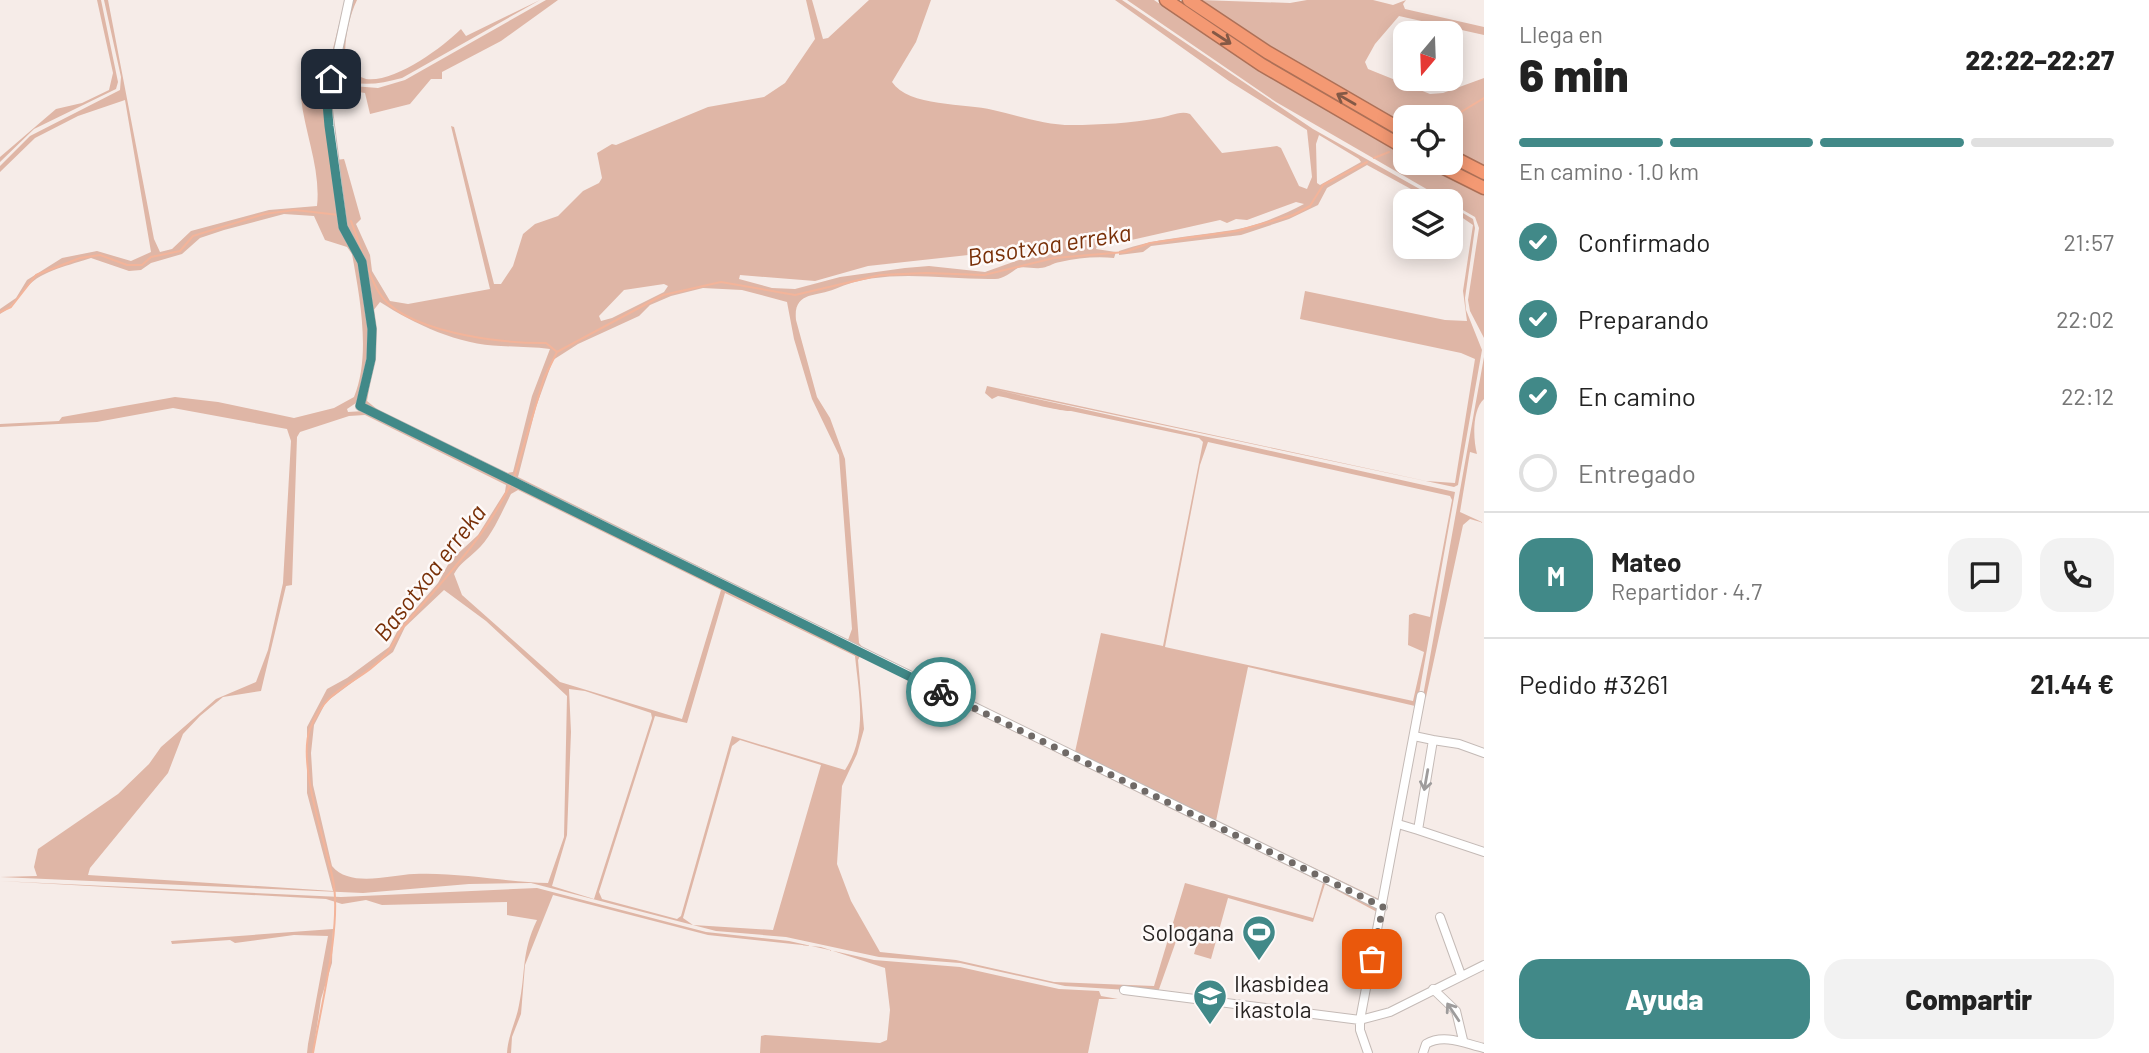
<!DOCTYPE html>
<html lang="es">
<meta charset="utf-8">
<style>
body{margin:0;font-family:Barlow,sans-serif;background:#f2f2f2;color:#222;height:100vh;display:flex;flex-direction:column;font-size:26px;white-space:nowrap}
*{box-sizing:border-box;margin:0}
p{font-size:23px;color:#767676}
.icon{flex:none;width:38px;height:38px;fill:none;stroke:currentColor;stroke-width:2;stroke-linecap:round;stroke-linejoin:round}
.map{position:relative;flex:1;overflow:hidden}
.side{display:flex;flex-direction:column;background:#fff;width:665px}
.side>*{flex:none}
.needle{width:46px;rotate:199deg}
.fabs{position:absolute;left:1393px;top:21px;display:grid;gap:14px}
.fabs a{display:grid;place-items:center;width:70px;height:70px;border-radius:14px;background:#fff;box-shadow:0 4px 18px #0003;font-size:35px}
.pin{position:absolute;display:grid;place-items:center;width:60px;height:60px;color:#fff;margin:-30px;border-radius:14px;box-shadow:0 4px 10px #0006}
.courier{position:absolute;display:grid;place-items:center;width:70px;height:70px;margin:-35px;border:5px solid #418988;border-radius:50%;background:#fff;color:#222;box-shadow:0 2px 9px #0007}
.summary em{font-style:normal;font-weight:800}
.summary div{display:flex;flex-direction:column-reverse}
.summary{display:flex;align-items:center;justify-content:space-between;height:119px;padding:0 35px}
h1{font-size:46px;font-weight:800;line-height:52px}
.bar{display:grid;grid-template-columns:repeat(4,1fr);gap:10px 7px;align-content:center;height:84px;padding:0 35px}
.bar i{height:9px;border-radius:5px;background:#e0e0e0}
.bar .current{background:#418988}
.bar p{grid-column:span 4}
.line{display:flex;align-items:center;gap:18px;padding:0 35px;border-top:2px solid #e0e0e0}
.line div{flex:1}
.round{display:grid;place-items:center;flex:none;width:74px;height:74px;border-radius:21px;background:#f2f2f2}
ol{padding:0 35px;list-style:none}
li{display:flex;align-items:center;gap:21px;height:77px}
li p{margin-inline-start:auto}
li .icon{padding:7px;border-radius:50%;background:#418988;color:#fff;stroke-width:4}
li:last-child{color:#767676}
li i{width:38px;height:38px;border:4px solid #e0e0e0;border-radius:50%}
.action{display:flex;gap:14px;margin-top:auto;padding:14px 35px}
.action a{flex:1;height:80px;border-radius:21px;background:#418988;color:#fff;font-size:28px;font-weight:800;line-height:80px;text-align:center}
.action a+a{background:#f2f2f2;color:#222}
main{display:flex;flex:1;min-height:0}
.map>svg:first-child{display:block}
.green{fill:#dfb6a6;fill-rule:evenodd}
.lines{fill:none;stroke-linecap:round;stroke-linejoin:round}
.stream{stroke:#f3b49a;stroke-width:2}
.minor-casing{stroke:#c4bab6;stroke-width:10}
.highway-casing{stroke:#ad7057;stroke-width:15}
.minor{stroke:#fff;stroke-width:8}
.highway{stroke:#f49973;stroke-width:12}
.oneway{stroke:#845946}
.oneway2{stroke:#9e9c9c}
.done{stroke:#706a67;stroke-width:7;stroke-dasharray:0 12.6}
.route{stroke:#418988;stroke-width:9}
.labels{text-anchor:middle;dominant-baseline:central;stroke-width:5;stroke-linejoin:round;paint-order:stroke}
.poi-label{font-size:23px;fill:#282422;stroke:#fefaf9;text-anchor:end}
.water-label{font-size:24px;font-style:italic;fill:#782f07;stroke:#fefaf9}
</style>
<main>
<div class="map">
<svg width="1484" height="1053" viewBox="0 0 1484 1053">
<rect width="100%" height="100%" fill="#f6ece8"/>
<path class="green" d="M 97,0 L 101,0 L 118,82 L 116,89 L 34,129 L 0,162 L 0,157 L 56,109 L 82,103 L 109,90 L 113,73 Z
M 104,0 L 108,0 L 154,239 L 160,252 L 172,249 L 191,231 L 269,210 L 317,206 C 321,170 305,134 301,98 L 312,94 L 325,81 L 345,0 L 328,85 L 341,223 L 359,261 L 368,324 L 369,351 L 359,401 L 347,409 L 348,412 L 364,411 L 1378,909 L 1377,912 L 1325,884 L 1313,922 L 1228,898 L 1211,959 L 1194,954 L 1199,937 L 1180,930 L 1158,992 L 1065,986 L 960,963 L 879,957 L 786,937 L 716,931 L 531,883 L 469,884 L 363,893 L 0,877 L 37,876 L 34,867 L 38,849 L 118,794 L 149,764 L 161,747 L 216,699 L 256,682 L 268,650 L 283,583 L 291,441 L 287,429 L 173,408 L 97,422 L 0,427 L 0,424 L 59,421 L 62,417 L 175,397 L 218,402 L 294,418 L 334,408 L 354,397 C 371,356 360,298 352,254 L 347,247 L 325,240 L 314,216 L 284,214 L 224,230 L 200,238 L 182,254 L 151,263 L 141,270 L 129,271 L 91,258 C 71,265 42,270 27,287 C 17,297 13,307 0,314 L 0,309 L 16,298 L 27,280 L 62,258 L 97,251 L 131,261 L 151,252 L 125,100 L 78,116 L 35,138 L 0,172 L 0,166 L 30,136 L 120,90 L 121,77 ZM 365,415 L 506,485 L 505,492 L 478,535 L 450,561 L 438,583 L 399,628 L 389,647 L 347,678 L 327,689 L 307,727 L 307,793 L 333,891 L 88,875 L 90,868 L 168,773 L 183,734 L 200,716 L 223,697 L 261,691 L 286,586 L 292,585 L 297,437 L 300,432 L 349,416 ZM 518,490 L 721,590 L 682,719 L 560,682 L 462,595 L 454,574 C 460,563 467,560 476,551 C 492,537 501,513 511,494 ZM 444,590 L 486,621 L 567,696 L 564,837 L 548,883 C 504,882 459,872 414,874 C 390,875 350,888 332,866 L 313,785 L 311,753 L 314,725 L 326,702 L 393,652 L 405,627 ZM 725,593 L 855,656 C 859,696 868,734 845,770 L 732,736 L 681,916 L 677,919 L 602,899 L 599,892 L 655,716 L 687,723 ZM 860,656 L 1323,883 L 1313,918 L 1185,883 L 1154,986 L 1054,982 L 956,960 L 880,952 L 851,901 L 837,864 L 842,786 L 857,754 L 864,729 L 858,660 ZM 569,689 L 585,691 L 651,713 L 652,718 L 594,899 L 552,886 L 567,835 L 571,732 ZM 740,740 L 821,765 L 773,930 L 693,925 L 683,918 L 732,746 Z
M 350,0 L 357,0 C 348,19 342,48 347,68 C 353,72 359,77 366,79 C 394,83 442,48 461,29 L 466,36 L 540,0 L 402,78 C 380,84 361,87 339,79 L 335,74 Z
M 546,0 L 558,0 L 501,41 L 442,72 L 442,79 L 431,79 L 410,104 L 370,114 L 365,93 L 345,90 L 340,85 L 378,88 L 405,80 Z
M 806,0 L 812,0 L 823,39 L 828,38 L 869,0 L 931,0 L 916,42 L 892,82 C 908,107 966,103 993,110 C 1020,116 1045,125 1072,125 C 1100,125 1131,123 1159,118 C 1169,117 1180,110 1190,114 L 1222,153 L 1277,146 L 1281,148 L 1299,186 L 1307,189 L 1312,177 L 1307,130 L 1229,81 L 1115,0 L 1122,0 L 1313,129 L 1441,201 L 1433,201 L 1367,165 L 1327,188 L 1318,205 L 1289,219 L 1241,235 L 1151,246 L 1143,252 L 1119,255 L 1119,251 C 1155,238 1190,237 1226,231 C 1251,228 1282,216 1304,204 L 1296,202 L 1247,220 L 1236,219 L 1227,223 L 1220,220 L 1127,241 L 1122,239 L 1097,246 L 1096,249 L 1116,252 L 1114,258 C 1097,256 1077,258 1060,262 C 1053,263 1047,268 1040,268 C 1034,269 1024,266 1018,268 C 1011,272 1004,279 995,279 C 942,280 885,267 835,289 C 816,297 793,291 796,320 L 817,397 L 830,418 L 845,459 L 859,643 L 863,648 L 1075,752 L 1101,633 L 1163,646 L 1203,442 L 1199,438 L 1071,411 C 1060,412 1014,399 998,396 L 992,399 L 985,393 L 987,386 L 1426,481 L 1455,483 L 1475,359 L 1461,353 L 1300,319 L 1305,291 L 1445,320 L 1467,321 L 1463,291 L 1473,225 L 1451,210 L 1451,206 L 1473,219 L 1475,228 L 1465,298 L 1466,310 L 1482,350 L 1458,485 L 1454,487 L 993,389 L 1455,492 L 1382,901 L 1378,903 L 366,405 L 364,400 L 370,372 L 373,335 L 369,299 L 362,258 L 348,230 L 336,160 L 344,159 L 345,162 L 361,219 L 356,224 L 370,255 L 372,271 L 390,301 L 408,304 L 490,289 L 451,126 L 454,127 L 494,284 L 501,284 L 513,266 L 523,234 L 535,224 L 558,216 L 583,191 L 599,183 L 602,178 L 597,153 L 612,144 L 616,145 L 708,107 L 764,97 L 785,83 L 815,39 ZM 1319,135 L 1359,159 L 1361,162 L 1320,185 L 1317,183 L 1316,144 ZM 1023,249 L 1056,250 L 1057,253 L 1019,260 L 985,272 L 929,266 L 905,268 L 840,277 L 795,289 L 772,288 L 739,279 L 740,275 L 815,281 L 868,266 ZM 664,284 L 668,286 L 664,292 L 612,318 L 601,321 L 599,316 L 624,290 ZM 703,288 L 742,290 L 787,302 L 794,339 L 812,399 L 839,455 L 852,629 L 848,640 L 518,477 L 536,407 L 553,360 L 578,344 L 639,316 L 650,305 L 671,296 ZM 380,302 C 414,324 459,345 501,346 C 518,347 533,347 550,349 L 532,396 L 513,472 L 507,473 L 383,414 L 367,401 L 375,353 L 373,311 ZM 1208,442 L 1450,496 L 1452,500 L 1430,617 L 1414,613 L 1409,615 L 1408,645 L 1424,652 L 1413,701 L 1165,647 L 1200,465 ZM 1248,667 L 1415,706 L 1379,899 L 1216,821 Z
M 1127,0 L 1154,0 L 1238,57 L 1405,155 L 1405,163 L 1419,163 L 1484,195 L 1484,338 L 1470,311 L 1468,300 L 1479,228 L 1475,217 L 1276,102 Z
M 1200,0 L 1290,3 L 1307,0 L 1373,0 L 1393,5 L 1406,0 L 1403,4 L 1405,9 L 1484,27 L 1484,35 L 1399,16 L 1375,44 L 1365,62 L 1368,69 L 1430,94 L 1443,93 L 1484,78 L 1484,167 L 1451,149 L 1451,117 L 1405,117 L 1405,126 L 1328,83 Z
M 1484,357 L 1484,399 C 1472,410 1473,439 1477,454 L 1470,452 L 1460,512 L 1484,523 L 1470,519 L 1463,525 L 1426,697 L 1423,696 Z
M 0,881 L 341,897 L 537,888 L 706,932 L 789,941 L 874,960 L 960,967 L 1059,989 L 1099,991 L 1101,996 L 1118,999 L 1099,999 L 1088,1053 L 760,1053 L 761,1036 L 765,1035 L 880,1043 L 887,1040 L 890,1010 L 885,968 L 821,947 L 708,935 L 553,895 L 525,965 L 521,1014 L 512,1037 L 511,1053 L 507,1053 C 508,1035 516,1022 519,1005 C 526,972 521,953 537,920 L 507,915 L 507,902 L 382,905 L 366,900 L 342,904 L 326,899 Z
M 333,929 L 332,963 L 321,999 L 313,1053 L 307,1053 L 308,1044 L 328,936 L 294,935 L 235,943 L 230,940 L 172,944 L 171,941 Z"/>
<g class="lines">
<path class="stream" d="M 1451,118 L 1484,98
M 1374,158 L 1389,152
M 351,221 C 360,243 366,270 378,291 C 401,332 502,344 546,343 L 557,352
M 0,312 L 11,307 L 36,275 L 80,258 L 100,255 L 127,265 L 142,265 L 151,257 L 180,251 L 193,236 L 264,214 L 295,210 L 339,215
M 514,478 L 544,378 L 557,352 L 663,295 L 721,282 L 795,295 L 880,275 L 926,273 L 984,275 L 1054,258 L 1125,252 L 1150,243 L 1237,231 L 1293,215 L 1310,206 L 1323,185 L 1367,162
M 313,1053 C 321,1006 342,925 333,880 C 326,843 297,764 310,729 C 328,683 360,685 387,653 C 394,645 397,634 404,626 C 442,581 486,537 511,483"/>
<g class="minor-casing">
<path id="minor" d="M 349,0 L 327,102 L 343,227 L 362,262 L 372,329 L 371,359 L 360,406 L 1383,907
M 1414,736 L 1433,740
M 1484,753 L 1459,744 L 1433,740 L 1418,830 L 1484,852
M 1398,824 L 1418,830
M 1440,917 L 1461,975
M 1433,989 L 1456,1011 L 1463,1040
M 1124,990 L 1360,1020 L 1390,1012 L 1484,965
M 1368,1053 L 1360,1030 L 1360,1020 L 1421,696
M 1423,1053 L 1426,1044 C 1444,1033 1466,1044 1484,1048"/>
</g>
<g class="highway-casing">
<path id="highway" d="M 1166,0 L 1262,65 L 1405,148
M 1189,0 L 1267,52 L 1405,132
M 1451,156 L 1484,173
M 1434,163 L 1484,188"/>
</g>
<use href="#minor" class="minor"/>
<use href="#highway" class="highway"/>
</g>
<defs><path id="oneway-shaft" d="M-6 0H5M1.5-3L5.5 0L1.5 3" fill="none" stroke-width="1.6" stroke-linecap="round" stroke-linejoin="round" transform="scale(1.75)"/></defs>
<g class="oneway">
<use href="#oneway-shaft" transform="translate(1222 38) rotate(33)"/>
<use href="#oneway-shaft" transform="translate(1346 99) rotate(-150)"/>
</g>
<g class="oneway2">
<use href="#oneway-shaft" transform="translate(1426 780) rotate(100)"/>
<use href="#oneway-shaft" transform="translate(1453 1012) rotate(-124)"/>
</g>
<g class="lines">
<path class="done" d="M 941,692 L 1383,907 L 1372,959"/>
<path class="route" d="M 331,79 L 327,103 L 329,126 L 343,227 L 362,262 L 372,329 L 371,359 L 360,406 L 941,692"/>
</g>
<defs>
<g id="stadium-pin" transform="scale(1.75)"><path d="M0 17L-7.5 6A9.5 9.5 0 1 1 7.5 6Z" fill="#418988" stroke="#fefaf9"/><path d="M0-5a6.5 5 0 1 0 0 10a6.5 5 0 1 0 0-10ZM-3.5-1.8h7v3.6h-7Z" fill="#fff"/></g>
<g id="school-pin" transform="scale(1.75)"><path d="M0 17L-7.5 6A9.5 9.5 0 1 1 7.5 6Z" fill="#418988" stroke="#fefaf9"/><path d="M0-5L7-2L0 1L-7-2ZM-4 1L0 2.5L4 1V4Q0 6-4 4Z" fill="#fff"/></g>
</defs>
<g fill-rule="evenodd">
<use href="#stadium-pin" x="1259" y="932"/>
<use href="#school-pin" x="1210" y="996"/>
</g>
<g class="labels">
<g class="poi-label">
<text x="1234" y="932">Sologana</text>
<text x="1234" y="983" text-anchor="start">Ikasbidea<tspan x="1234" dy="26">ikastola</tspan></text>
</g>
<g class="water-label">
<text transform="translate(1049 244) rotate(-9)">Basotxoa erreka</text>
<text transform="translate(429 572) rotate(-52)">Basotxoa erreka</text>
</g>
</g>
</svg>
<div class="fabs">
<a><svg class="needle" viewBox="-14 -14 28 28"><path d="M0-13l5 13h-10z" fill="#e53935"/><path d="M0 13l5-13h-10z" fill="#767676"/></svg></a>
<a><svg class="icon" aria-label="locate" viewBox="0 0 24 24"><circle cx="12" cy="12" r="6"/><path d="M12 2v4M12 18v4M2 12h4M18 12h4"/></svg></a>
<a><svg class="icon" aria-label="layers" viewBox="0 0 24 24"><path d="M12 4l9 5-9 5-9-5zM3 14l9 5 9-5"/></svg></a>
</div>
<div class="pin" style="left:1372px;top:959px;background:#ea580c"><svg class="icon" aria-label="bag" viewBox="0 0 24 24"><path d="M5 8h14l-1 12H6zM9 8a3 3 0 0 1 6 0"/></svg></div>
<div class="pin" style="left:331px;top:79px;background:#1f2937"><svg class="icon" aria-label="home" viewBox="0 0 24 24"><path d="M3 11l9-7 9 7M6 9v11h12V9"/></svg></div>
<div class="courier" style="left:941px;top:692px"><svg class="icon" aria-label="bike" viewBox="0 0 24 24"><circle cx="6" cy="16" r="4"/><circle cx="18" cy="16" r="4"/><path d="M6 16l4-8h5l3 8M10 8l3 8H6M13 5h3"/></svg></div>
</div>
<section class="side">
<div class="summary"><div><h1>6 min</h1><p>Llega en</p></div><em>22:22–22:27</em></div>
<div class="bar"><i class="current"></i><i class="current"></i><i class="current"></i><i></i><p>En camino · 1.0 km</p></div>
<ol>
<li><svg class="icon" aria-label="check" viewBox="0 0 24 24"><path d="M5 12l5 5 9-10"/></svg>Confirmado<p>21:57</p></li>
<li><svg class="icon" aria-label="check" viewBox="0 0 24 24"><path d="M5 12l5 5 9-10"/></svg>Preparando<p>22:02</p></li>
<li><svg class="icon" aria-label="check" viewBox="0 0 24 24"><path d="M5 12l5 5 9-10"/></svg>En camino<p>22:12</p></li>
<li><i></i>Entregado</li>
</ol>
<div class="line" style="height:126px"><b class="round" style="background:#418988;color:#fff">M</b><div><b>Mateo</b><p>Repartidor · 4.7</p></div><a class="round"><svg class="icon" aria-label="chat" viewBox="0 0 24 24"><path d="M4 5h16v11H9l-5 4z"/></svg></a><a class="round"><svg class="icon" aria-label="phone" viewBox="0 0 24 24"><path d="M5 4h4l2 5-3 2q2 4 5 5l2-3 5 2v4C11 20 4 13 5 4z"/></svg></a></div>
<div class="line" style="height:91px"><div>Pedido #3261</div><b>21.44 €</b></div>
<div class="action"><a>Ayuda</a><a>Compartir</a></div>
</section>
</main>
